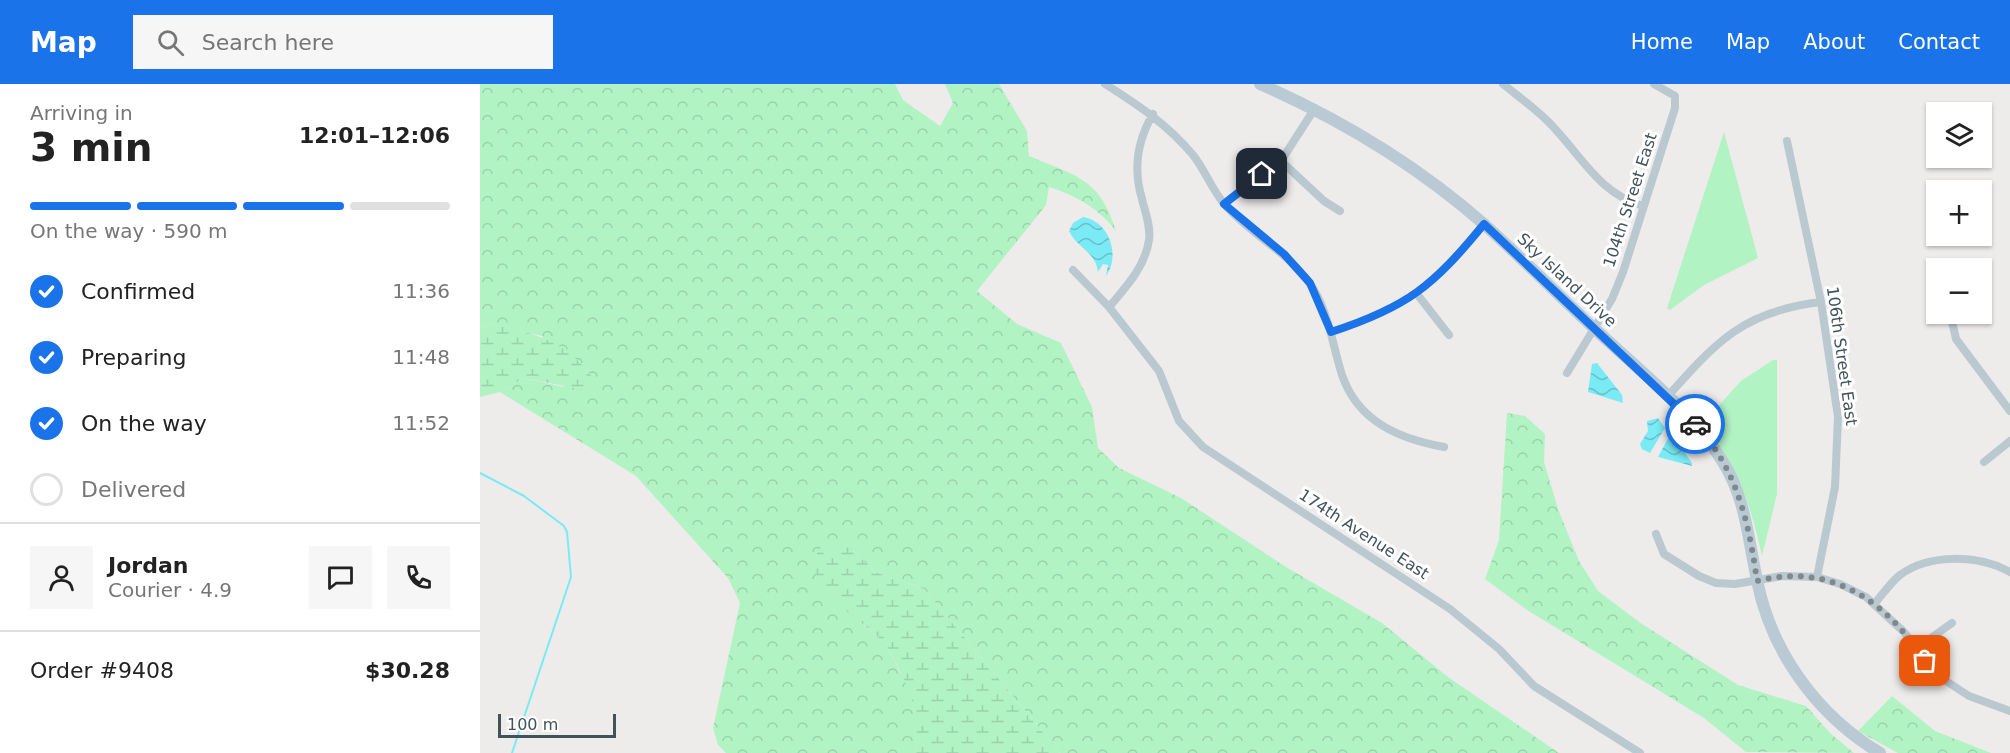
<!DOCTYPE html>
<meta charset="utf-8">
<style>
body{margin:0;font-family:"DejaVu Sans",sans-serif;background:#f6f6f6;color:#222;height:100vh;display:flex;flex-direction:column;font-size:22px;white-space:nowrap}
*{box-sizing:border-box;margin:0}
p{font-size:20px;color:#767676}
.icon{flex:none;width:33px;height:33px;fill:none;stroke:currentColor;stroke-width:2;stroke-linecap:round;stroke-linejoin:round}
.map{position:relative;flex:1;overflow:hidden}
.panel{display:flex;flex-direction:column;background:#fff;width:480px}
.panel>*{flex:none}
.controls{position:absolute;left:1446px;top:18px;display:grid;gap:12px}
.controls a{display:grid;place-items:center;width:66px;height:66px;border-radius:0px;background:#fff;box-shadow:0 2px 4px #0004;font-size:30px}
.scale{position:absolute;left:18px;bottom:15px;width:118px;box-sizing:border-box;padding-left:6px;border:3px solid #42525a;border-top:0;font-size:16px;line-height:21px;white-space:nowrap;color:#42525a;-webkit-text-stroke:4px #fff;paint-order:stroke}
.pin{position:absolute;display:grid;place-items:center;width:51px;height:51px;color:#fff;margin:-26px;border-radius:12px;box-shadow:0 3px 9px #0006}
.courier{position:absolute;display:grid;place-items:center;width:60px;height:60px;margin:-30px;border:4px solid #1a73e8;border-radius:50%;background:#fff;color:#222;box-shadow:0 2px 8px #0007}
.headline em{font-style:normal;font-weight:700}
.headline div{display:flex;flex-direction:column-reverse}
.headline{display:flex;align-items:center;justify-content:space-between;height:102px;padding:0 30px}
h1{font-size:39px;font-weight:700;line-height:45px}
.bar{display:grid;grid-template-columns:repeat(4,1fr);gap:9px 6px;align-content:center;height:72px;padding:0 30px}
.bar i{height:8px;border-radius:4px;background:#e0e0e0}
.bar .on{background:#1a73e8}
.bar p{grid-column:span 4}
.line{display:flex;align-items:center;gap:15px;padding:0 30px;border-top:2px solid #e0e0e0}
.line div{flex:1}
.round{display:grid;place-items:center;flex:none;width:63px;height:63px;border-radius:0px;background:#f6f6f6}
ol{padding:0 30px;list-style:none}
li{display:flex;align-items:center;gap:18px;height:66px}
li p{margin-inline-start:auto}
li .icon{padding:6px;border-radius:50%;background:#1a73e8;color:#fff;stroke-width:4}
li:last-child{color:#767676}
li i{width:33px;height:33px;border:3px solid #e0e0e0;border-radius:50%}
header{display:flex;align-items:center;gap:36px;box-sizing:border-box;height:84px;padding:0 30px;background:#1a73e8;color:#fff}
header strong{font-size:28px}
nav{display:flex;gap:33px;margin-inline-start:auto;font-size:21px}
.search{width:420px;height:54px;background:#f6f6f6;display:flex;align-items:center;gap:15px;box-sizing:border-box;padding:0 21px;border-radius:0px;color:#767676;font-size:22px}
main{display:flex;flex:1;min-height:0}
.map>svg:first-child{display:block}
.forest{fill:url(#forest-crowns)}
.wetland{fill:url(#wetland-marsh)}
.park{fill:#b2f3c4}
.water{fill:url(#water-waves)}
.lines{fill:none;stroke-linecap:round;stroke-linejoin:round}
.stream{stroke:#7aeaf5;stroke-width:2}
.street{stroke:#bac8d0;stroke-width:8}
.secondary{stroke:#b9cad4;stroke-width:12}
.done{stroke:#7e888d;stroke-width:6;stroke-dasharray:0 10.8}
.route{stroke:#1a73e8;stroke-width:8}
.labels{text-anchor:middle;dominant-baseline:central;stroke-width:6;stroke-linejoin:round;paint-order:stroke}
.street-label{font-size:16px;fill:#42525a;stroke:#fff}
</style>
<header>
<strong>Map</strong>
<div class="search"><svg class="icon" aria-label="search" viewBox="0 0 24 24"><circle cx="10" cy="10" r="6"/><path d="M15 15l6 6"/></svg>Search here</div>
<nav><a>Home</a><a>Map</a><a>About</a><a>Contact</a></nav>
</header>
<main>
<section class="panel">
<div class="headline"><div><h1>3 min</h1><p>Arriving in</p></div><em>12:01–12:06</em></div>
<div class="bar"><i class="on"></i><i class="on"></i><i class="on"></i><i></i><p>On the way · 590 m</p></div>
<ol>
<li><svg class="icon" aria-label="check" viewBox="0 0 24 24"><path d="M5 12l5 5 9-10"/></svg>Confirmed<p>11:36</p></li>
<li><svg class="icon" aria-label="check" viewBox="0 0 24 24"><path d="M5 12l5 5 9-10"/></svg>Preparing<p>11:48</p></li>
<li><svg class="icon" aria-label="check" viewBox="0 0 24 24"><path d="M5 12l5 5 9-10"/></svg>On the way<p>11:52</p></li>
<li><i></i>Delivered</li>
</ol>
<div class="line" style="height:108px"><a class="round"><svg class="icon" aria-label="person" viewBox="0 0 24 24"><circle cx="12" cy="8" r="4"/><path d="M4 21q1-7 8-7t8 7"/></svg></a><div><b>Jordan</b><p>Courier · 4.9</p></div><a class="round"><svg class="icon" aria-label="chat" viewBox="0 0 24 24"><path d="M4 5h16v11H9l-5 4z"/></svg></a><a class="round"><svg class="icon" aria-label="phone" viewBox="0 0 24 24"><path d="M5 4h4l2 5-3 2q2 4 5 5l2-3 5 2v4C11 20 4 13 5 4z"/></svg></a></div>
<div class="line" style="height:78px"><div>Order #9408</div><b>$30.28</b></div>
</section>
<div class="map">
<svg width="1530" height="669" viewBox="0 0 1530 669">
<defs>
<pattern id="forest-crowns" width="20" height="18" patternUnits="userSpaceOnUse" patternTransform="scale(1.5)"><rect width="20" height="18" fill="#b2f3c4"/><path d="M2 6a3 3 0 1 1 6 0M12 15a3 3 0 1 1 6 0" fill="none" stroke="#9ad2ab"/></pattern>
<pattern id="wetland-marsh" width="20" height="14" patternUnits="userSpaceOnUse" patternTransform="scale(1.5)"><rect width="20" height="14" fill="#b2f3c4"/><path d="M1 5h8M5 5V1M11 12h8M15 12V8" fill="none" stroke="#9ad2ab"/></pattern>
<pattern id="water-waves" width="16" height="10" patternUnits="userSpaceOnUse" patternTransform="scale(1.5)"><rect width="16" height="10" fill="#7aeaf5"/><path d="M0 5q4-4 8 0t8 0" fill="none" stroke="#66c0c9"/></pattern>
</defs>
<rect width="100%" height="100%" fill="#eeebeb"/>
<path class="forest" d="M 0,0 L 415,0 L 423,16 L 460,42 L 473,19 L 465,0 L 519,0 L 547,47 L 549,72 C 596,92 620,94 636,147 C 619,125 596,111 569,103 L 566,121 L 497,207 L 537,240 L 581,259 L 612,323 L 618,364 L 639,384 L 701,414 L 806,483 L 902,539 L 968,593 L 1079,669 L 580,669 L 444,505 L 395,488 L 367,461 L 358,519 L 405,559 L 433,612 L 438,642 L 436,669 L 246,669 L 238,661 L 233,644 L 260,519 L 248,494 L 156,392 L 20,308 L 44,294 L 84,303 L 62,252 L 10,240 L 0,243 Z
M 1027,329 L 1045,332 L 1065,350 L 1064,378 L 1078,425 L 1099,477 L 1118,507 L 1162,540 L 1258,601 L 1326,622 L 1350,649 L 1374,669 L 1266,668 L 1224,634 L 1047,526 L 1005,495 L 1019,456 Z
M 1412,612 L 1455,647 L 1511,669 L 1418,669 L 1378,647 Z"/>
<path class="wetland" d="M 10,240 C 54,249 85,256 113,294 L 110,302 L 104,306 L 44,294 L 20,308 L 0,313 L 0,243 Z
M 343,461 L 367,461 L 395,488 L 444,505 L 580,669 L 436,669 C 439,632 434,614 417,581 C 413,574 409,564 403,558 C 380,533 337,514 331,478 Z"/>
<path class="park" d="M 1244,48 L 1278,174 L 1224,201 L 1190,226 L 1187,224 Z
M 1293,276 L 1297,276 L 1297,410 L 1282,472 C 1269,415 1259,386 1223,339 L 1261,297 Z"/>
<path class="water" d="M 603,133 C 629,137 641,171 626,192 L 628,181 L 623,180 L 618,188 C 616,168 597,164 589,147 L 593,139 Z
M 1117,279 L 1142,311 L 1143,319 L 1108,308 L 1112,280 Z
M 1178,334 L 1185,344 L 1170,369 L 1162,365 L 1160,360 L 1168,347 L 1167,337 Z
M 1191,349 L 1212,379 L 1212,382 L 1178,373 Z"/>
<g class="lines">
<path class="stream" d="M 0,389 L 44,412 L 84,442 L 87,448 L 91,493 L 32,669"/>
<path class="street" d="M 625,0 C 658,21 687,40 713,71 C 725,86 732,106 745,121 C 770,150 805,166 828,197 C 849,225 852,260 862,291 C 878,338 920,355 964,363
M 1023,0 C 1041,15 1061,28 1076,46 C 1103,75 1121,110 1163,122
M 1307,57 L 1341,218 L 1358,333 L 1355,403 L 1337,493
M 801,77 L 844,117 L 860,127
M 744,120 L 801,77 L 835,24
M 593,186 L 629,223 L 679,287 L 699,337 L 723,363 L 970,525 L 1019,565 L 1054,602 L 1160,669
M 937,210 L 969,251
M 629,223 C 646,203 665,183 669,156 C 671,142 665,128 662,115 C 653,85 657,57 673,30
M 1471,233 L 1476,255 L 1530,327
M 851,248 C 928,223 953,202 1004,140
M 1087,289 L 1132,215 L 1143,188 L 1195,24 L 1195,12 L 1174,0
M 1188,312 C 1237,257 1264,227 1341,218
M 1504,378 L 1530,357
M 1176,450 L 1184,470 L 1219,492 L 1236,499 L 1255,500 L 1302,492 L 1337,493 L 1360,500 L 1386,513 L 1423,547 L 1463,595 L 1489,612 L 1530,627
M 1395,519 C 1403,510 1411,498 1420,491 C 1450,469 1499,471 1530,488
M 1437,564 L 1472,539"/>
<path class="secondary" d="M 780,0 C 862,36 938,82 1005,141 C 1043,175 1078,211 1115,245 C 1160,287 1211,326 1243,378 C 1266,415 1268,455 1277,496 C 1291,568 1337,631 1400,669"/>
</g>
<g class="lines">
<path class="done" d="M 1215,340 C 1257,384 1269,439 1277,497 C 1351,478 1406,517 1445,577"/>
<path class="route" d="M 782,90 L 744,120 L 804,170 L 830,199 L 851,248 C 928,223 953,202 1004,140 L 1215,340"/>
</g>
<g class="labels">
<g class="street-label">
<text transform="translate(1150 116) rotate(-72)">104th Street East</text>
<text transform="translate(1087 196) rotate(43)">Sky Island Drive</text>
<text transform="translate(1362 272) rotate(82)">106th Street East</text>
<text transform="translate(884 450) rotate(33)">174th Avenue East</text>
</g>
</g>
</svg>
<div class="controls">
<a><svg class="icon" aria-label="layers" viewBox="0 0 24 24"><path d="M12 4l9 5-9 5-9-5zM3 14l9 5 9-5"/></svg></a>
<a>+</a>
<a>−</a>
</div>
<div class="scale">100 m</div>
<div class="pin" style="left:1445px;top:577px;background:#ea580c"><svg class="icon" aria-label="bag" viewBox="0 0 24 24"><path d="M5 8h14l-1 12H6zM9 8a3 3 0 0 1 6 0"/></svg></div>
<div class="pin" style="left:782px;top:90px;background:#1f2937"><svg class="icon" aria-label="home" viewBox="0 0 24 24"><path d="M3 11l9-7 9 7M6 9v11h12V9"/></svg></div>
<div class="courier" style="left:1215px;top:340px"><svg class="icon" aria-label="car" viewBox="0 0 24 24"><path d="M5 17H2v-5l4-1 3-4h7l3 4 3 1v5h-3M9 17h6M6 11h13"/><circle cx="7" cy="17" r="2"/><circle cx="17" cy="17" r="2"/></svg></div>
</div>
</main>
